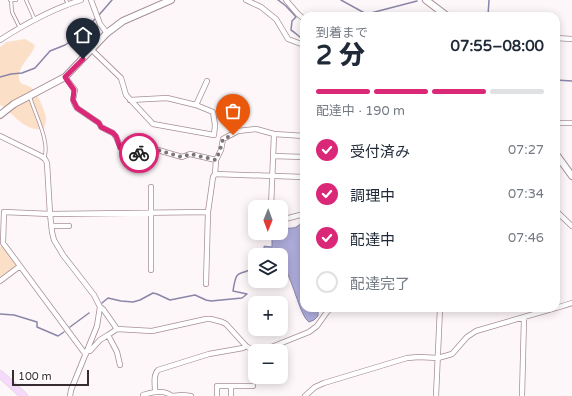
<!DOCTYPE html>
<html lang="ja">
<meta charset="utf-8">
<style>
body{margin:0;font-family:"Varela Round","Noto Sans JP",sans-serif;background:#f6f6f7;color:#1f2937;height:100vh;display:flex;flex-direction:column;font-size:15px;white-space:nowrap}
*{box-sizing:border-box;margin:0}
p{font-size:13px;color:#747a83}
.icon{flex:none;width:22px;height:22px;fill:none;stroke:currentColor;stroke-width:2;stroke-linecap:round;stroke-linejoin:round}
.map{position:relative;flex:1;overflow:hidden}
.sheet{position:absolute;left:300px;top:12px;width:260px;height:300px;display:flex;flex-direction:column;background:#fff;border-radius:12px;box-shadow:0 2px 10px #0003}
.sheet>*{flex:none}
.needle{width:26px;rotate:181deg}
.tools{position:absolute;left:248px;top:200px;display:grid;gap:8px}
.tools a{display:grid;place-items:center;width:40px;height:40px;border-radius:8px;background:#fff;box-shadow:0 2px 10px #0003;font-size:20px}
.scale{position:absolute;left:12px;bottom:10px;width:77px;box-sizing:border-box;padding-left:4px;border:2px solid #372d31;border-top:0;font-size:11px;line-height:14px;white-space:nowrap;color:#372d31;-webkit-text-stroke:3px #fff;paint-order:stroke}
.pin{position:absolute;display:grid;place-items:center;width:34px;height:34px;color:#fff;margin:-41px -17px;border-radius:50% 50% 50% 0;rotate:-45deg;box-shadow:0 0 4px #0007}
.pin .icon{rotate:45deg}
.courier{position:absolute;display:grid;place-items:center;width:40px;height:40px;margin:-20px;border:3px solid #db2777;border-radius:50%;background:#fff;color:#222;box-shadow:0 1px 5px #0007}
.overview em{font-style:normal;font-weight:800}
.overview div{display:flex;flex-direction:column-reverse}
.overview{display:flex;align-items:center;justify-content:space-between;height:68px;padding:0 16px}
h1{font-size:26px;font-weight:800;line-height:30px}
.bar{display:grid;grid-template-columns:repeat(4,1fr);gap:6px 4px;align-content:center;height:48px;padding:0 16px}
.bar i{height:5px;border-radius:3px;background:#e0e1e3}
.bar .active{background:#db2777}
.bar p{grid-column:span 4}
ol{padding:0 16px;list-style:none}
li{display:flex;align-items:center;gap:12px;height:44px}
li p{margin-inline-start:auto}
li .icon{padding:4px;border-radius:50%;background:#db2777;color:#fff;stroke-width:4}
li:last-child{color:#747a83}
li i{width:22px;height:22px;border:2px solid #e0e1e3;border-radius:50%}
.map>svg:first-child{display:block}
.green{fill:#fcdfc7}
.water{fill:#aeacdb;stroke:#8a86a8}
.lines{fill:none;stroke-linecap:round;stroke-linejoin:round}
.stream{stroke:#8a86a8;stroke-width:1.5}
.lane-casing{stroke:#a78f97;stroke-width:4}
.street-casing{stroke:#a78f97;stroke-width:6}
.secondary-casing{stroke:#a78f97;stroke-width:8}
.primary-casing{stroke:#d7d5d6;stroke-width:8}
.lane{stroke:#fff;stroke-width:2.5}
.street{stroke:#fff;stroke-width:4.5}
.secondary{stroke:#fff;stroke-width:6}
.primary{stroke:#f6dafb;stroke-width:7}
.done{stroke:#7c7477;stroke-width:4;stroke-dasharray:0 7.2}
.route{stroke:#db2777;stroke-width:5}
</style>
<div class="map">
<svg width="572" height="396" viewBox="0 0 572 396">
<rect width="100%" height="100%" fill="#fdf7f9"/>
<path class="green" d="M 25,39 L 35,45 C 32,56 21,63 19,74 C 17,86 26,84 32,88 C 37,93 46,112 46,119 C 46,122 45,125 44,128 C 29,134 14,116 4,107 L 0,105 L 0,47 L 7,42 Z
M 2,245 L 16,263 L 15,266 L 0,278 L 0,247 Z"/>
<path class="water" d="M 304,219 L 304,308 L 318,308 L 318,316 L 314,320 L 309,322 C 299,315 293,277 281,263 L 281,255 L 275,255 L 274,250 L 264,249 L 264,246 L 272,247 L 272,238 L 277,233 L 281,233 L 281,229 C 289,227 298,231 302,220 Z"/>
<g class="lines">
<path class="stream" d="M 278,0 L 286,6 L 296,17 L 292,21 L 291,30 C 296,33 299,37 304,40
M 341,0 L 370,16
M 367,14 L 417,1
M 99,15 L 112,0
M 488,16 L 489,0
M 0,77 L 11,74 L 22,73 L 35,68 L 50,51 L 65,45 L 81,34 L 96,18
M 556,80 L 572,81
M 260,255 L 264,249
M 102,303 L 108,298 L 121,301 L 133,302 L 140,300 L 153,293 L 157,294 L 170,300 L 195,295 L 206,300 L 211,301 L 242,298 L 247,294 L 233,291 C 237,264 240,279 255,266
M 0,314 L 14,315 L 37,322 L 37,327 L 58,336 L 64,332
M 70,327 L 89,313"/>
<g class="lane-casing">
<path id="lane" d="M 10,0 L 16,0
M 11,0 L 12,12 L 20,28
M 26,0 L 35,20
M 66,0 L 68,4
M 30,97 C 34,112 51,143 44,158"/>
</g>
<g class="street-casing">
<path id="street" d="M 91,0 L 100,24 L 107,33
M 246,0 L 261,7 L 276,19 L 288,39 L 304,45
M 286,0 L 298,14 L 304,19
M 556,38 L 572,39
M 0,40 C 25,24 52,9 81,0
M 92,50 L 121,78 L 126,95 L 153,124 L 214,135 L 215,125 L 213,112 L 196,105 L 207,81
M 65,77 L 75,90 L 73,100 L 75,105 L 77,108 L 99,123 L 101,127 L 113,133 L 116,137 L 121,148 L 131,154 L 151,148 L 182,157 L 190,154 L 216,160 L 215,174
M 130,100 L 167,98 L 196,105
M 556,123 L 572,123
M 0,136 L 41,156 L 45,159 L 47,163 L 50,214 L 52,232 L 54,240 L 63,255 L 94,295 L 100,307 L 103,309 L 117,329
M 273,156 L 304,157
M 216,160 L 221,150 L 223,139 L 238,131 L 256,129 L 274,134
M 271,207 L 274,134 L 304,136
M 556,211 L 572,226
M 281,220 L 304,214
M 52,226 L 69,226
M 151,270 L 151,187
M 0,281 L 20,266
M 206,284 L 208,212
M 556,308 L 572,303
M 88,351 L 90,351 L 100,340 L 108,335
M 86,354 L 83,351 L 3,243 L 4,212 L 50,214 L 208,212 L 213,177 L 215,174 L 304,177
M 120,365 L 117,352 L 108,335 L 117,329 L 152,331 L 206,319 L 211,319 L 222,322 L 226,324 L 246,346 L 251,349 L 269,348 L 309,332 L 317,326 L 327,312 L 331,308
M 155,391 C 155,384 153,375 158,370 L 209,354 L 243,348 L 246,346
M 70,396 L 71,390 L 97,326 L 100,307
M 143,396 L 143,395 C 152,392 164,389 172,396
M 173,396 L 182,395 L 191,396
M 217,396 L 217,386 L 253,386
M 231,396 L 231,386
M 305,396 L 315,387 L 324,383 L 407,358 L 419,357 L 438,358 L 452,354 L 467,337 L 476,331 L 555,308
M 436,396 L 440,308
M 522,396 L 524,318"/>
</g>
<g class="secondary-casing">
<path id="secondary" d="M 426,0 L 447,16
M 0,115 L 14,104 L 65,77 L 107,33 L 123,21 L 171,0
M 556,154 L 572,176"/>
</g>
<g class="primary-casing">
<path id="primary" d="M 0,374 L 24,396"/>
</g>
<use href="#lane" class="lane"/>
<use href="#street" class="street"/>
<use href="#secondary" class="secondary"/>
<use href="#primary" class="primary"/>
</g>
<g class="lines">
<path class="done" d="M 139,153 L 151,148 L 182,157 L 190,154 L 216,160 L 220,150 L 223,139 L 233,135"/>
<path class="route" d="M 83,59 L 65,77 L 74,90 L 73,100 L 77,108 L 99,123 L 101,127 L 113,133 L 116,136 L 120,148 L 131,154 L 139,153"/>
</g>
</svg>
<div class="tools">
<a><svg class="needle" viewBox="-14 -14 28 28"><path d="M0-13l5 13h-10z" fill="#e53935"/><path d="M0 13l5-13h-10z" fill="#747a83"/></svg></a>
<a><svg class="icon" aria-label="layers" viewBox="0 0 24 24"><path d="M12 4l9 5-9 5-9-5zM3 14l9 5 9-5"/></svg></a>
<a>+</a>
<a>−</a>
</div>
<div class="scale">100 m</div>
<div class="pin" style="left:233px;top:135px;background:#ea580c"><svg class="icon" aria-label="bag" viewBox="0 0 24 24"><path d="M5 8h14l-1 12H6zM9 8a3 3 0 0 1 6 0"/></svg></div>
<div class="pin" style="left:83px;top:59px;background:#1f2937"><svg class="icon" aria-label="home" viewBox="0 0 24 24"><path d="M3 11l9-7 9 7M6 9v11h12V9"/></svg></div>
<div class="courier" style="left:139px;top:153px"><svg class="icon" aria-label="bike" viewBox="0 0 24 24"><circle cx="6" cy="16" r="4"/><circle cx="18" cy="16" r="4"/><path d="M6 16l4-8h5l3 8M10 8l3 8H6M13 5h3"/></svg></div>
<section class="sheet">
<div class="overview"><div><h1>2 分</h1><p>到着まで</p></div><em>07:55–08:00</em></div>
<div class="bar"><i class="active"></i><i class="active"></i><i class="active"></i><i></i><p>配達中 · 190 m</p></div>
<ol>
<li><svg class="icon" aria-label="check" viewBox="0 0 24 24"><path d="M5 12l5 5 9-10"/></svg>受付済み<p>07:27</p></li>
<li><svg class="icon" aria-label="check" viewBox="0 0 24 24"><path d="M5 12l5 5 9-10"/></svg>調理中<p>07:34</p></li>
<li><svg class="icon" aria-label="check" viewBox="0 0 24 24"><path d="M5 12l5 5 9-10"/></svg>配達中<p>07:46</p></li>
<li><i></i>配達完了</li>
</ol>
</section>
</div>
